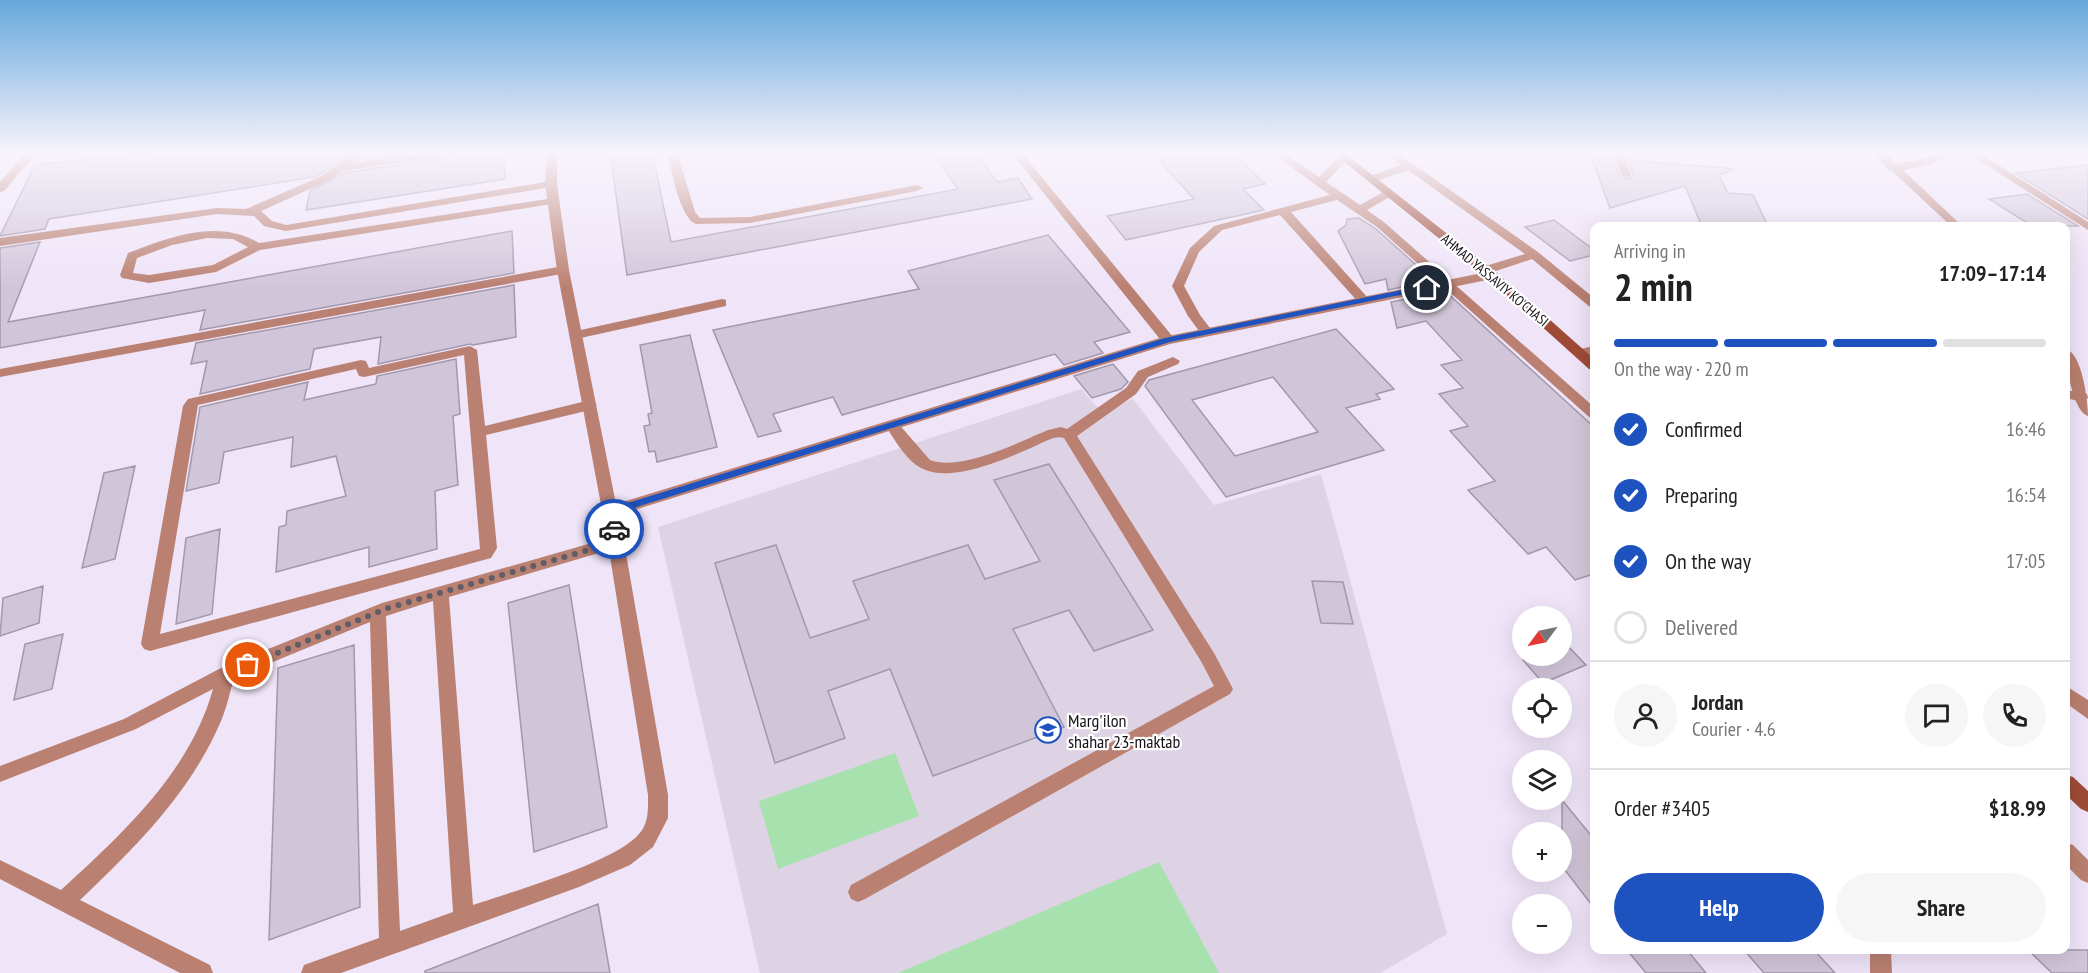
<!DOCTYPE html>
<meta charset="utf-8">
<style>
body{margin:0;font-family:"PT Sans Narrow",sans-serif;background:#f6f6f6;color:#222;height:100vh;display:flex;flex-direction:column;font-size:22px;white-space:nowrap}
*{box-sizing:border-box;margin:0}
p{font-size:20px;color:#767676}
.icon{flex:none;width:33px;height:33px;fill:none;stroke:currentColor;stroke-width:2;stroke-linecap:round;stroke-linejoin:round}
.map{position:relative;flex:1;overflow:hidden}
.panel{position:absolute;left:1590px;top:222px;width:480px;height:732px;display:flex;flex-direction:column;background:#fff;border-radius:12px;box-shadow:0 6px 24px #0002}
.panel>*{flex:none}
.needle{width:39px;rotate:237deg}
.buttons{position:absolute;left:1512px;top:606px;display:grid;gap:12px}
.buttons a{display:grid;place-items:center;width:60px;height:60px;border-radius:50%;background:#fff;box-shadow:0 6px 24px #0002;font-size:30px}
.pin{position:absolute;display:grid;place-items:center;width:51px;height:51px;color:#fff;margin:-26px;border:3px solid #fff;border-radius:50%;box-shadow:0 2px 6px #0007}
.courier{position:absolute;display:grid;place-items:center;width:60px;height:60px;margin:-30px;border:4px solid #1e53bf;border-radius:50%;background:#fff;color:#222;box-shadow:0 2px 8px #0007}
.overview em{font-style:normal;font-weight:700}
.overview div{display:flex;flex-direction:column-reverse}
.overview{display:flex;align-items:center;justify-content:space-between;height:102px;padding:0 24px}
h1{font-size:39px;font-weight:700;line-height:45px}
.bar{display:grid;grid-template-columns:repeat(4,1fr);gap:9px 6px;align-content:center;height:72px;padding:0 24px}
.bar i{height:8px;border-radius:4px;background:#e0e0e0}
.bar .active{background:#1e53bf}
.bar p{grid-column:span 4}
.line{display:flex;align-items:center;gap:15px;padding:0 24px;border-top:2px solid #e0e0e0}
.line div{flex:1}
.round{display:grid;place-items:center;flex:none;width:63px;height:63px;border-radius:32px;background:#f6f6f6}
ol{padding:0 24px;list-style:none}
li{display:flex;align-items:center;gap:18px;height:66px}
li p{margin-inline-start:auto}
li .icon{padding:6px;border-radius:50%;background:#1e53bf;color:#fff;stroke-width:4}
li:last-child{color:#767676}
li i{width:33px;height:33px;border:3px solid #e0e0e0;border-radius:50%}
.button{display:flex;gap:12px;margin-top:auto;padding:12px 24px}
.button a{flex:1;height:69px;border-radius:36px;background:#1e53bf;color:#fff;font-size:24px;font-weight:700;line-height:69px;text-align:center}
.button a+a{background:#f6f6f6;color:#222}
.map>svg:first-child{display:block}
.education{fill:#ded2e5}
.green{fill:#a7e1ae}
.building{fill:#d1c6d9;stroke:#a298ab;stroke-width:1.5;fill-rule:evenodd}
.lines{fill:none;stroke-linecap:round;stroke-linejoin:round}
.lane{fill:#ba8071;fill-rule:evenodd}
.street{fill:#ba8071;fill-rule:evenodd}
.secondary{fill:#9e4b36;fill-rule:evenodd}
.route{fill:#1e53bf}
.done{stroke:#625c67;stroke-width:6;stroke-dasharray:0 10.8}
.labels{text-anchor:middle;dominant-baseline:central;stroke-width:4.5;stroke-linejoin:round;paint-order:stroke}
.far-street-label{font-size:14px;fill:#161219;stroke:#fff}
.near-poi-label{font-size:18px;fill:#161219;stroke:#fff;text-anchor:start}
</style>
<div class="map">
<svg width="2088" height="973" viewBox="0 0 2088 973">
<rect width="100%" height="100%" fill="#efe4f8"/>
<path class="education" d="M 1081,389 L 1101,411 L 1133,399 L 1214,505 L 1321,474 L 1447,934 L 1380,973 L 760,973 L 658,527 Z"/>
<path class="green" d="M 895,753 L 919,816 L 778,869 L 759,801 Z
M 1159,862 L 1219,973 L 898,973 Z"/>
<path class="building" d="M 157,152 L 348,152 L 323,173 L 314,177 L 49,219 L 45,229 L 0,236 L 35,165 Z
M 364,152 L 415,152 L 357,160 Z
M 458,152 L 503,152 L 505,179 L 306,210 L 310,191 L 343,173 L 451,157 Z
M 610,152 L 652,152 L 671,242 L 958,189 L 932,152 L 975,152 L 997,182 L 1018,178 L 1032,199 L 627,275 Z
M 1151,152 L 1233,152 L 1265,184 L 1243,189 L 1264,210 L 1126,240 L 1107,216 L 1194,199 Z
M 1591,156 L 1613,158 L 1619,176 L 1630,179 L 1633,174 L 1628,160 L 1735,169 L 1719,175 L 1728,193 L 1753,195 L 1768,226 L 1701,224 L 1685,186 L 1610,208 Z
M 2088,165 L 2088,219 L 2015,173 Z
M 2027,194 L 2078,226 L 2032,226 L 1989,199 Z
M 1359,218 L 1376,229 L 1433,280 L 1388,290 L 1386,279 L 1365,284 L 1338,231 L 1346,225 L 1347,219 Z
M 1554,220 L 1594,250 L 1594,255 L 1570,261 L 1525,227 Z
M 512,231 L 514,273 L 200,330 L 205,310 L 0,348 L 0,248 L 40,242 L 8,322 Z
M 1048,235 L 1130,332 L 1094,342 L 1103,353 L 1064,365 L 1055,354 L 842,415 L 833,397 L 773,414 L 781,431 L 758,437 L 713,330 L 919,289 L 908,271 Z
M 514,285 L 516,337 L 473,345 L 470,344 L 378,364 L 381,337 L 314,349 L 310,369 L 200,394 L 207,361 L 191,364 L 196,343 Z
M 1445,291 L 1594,427 L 1594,574 L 1575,580 L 1546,547 L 1528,554 L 1468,490 L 1495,481 L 1450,431 L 1468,426 L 1439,394 L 1463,388 L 1441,365 L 1462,360 L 1426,321 L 1397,328 L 1391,302 Z
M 1336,329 L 1394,389 L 1376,394 L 1380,399 L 1346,408 L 1384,450 L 1226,497 L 1145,386 L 1149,380 ZM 1273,377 L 1318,432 L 1235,456 L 1192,400 Z
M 690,335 L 717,447 L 657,462 L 655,451 L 649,452 L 644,426 L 650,425 L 648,414 L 652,413 L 640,345 Z
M 456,359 L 460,414 L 453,416 L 458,485 L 435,491 L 437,549 L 369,567 L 369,547 L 276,572 L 279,527 L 286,525 L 287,511 L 346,496 L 336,456 L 291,467 L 293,437 L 224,452 L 219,483 L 186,491 L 200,407 L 308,382 L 304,400 L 376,384 L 377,376 Z
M 1113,364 L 1128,382 L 1121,389 L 1092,398 L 1074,376 Z
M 1049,464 L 1153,630 L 1094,651 L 1069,610 L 1013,629 L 1064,727 L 933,776 L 890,669 L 828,691 L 845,738 L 775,763 L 715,563 L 776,545 L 810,638 L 869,619 L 853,581 L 968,545 L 985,579 L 1040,561 L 994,480 Z
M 135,466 L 115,559 L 82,568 L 104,473 Z
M 220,529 L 212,614 L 176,624 L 186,538 Z
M 1312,581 L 1343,582 L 1353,624 L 1321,623 Z
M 569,585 L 607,827 L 534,852 L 508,603 Z
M 43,586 L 39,623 L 0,636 L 3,598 Z
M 63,634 L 52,689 L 14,700 L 25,644 Z
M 1566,644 L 1586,665 L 1543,683 L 1523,660 L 1535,656 L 1562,656 L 1562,645 Z
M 354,645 L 360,907 L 269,940 L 278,668 Z
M 1562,800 L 1594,839 L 1594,908 L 1562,866 Z
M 598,904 L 610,973 L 425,973 L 425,971 Z
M 1627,950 L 1687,950 L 1706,973 L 1646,973 Z
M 1744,950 L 1814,950 L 1835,973 L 1764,973 Z
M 2028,950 L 2088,950 L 2088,973 L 2052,973 Z"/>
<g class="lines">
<path class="lane" d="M 26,152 L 37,152 L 4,191 L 0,192 L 0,182 Z
M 351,152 L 362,152 L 351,163 L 430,152 L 456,152 L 451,155 L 342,171 L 332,179 L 261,211 L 272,221 L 286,225 L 551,181 L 557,184 L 551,187 L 286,231 L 264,226 L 254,216 L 217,214 L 0,246 L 0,238 L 217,208 L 246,209 L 324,175 Z
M 667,152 L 677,152 L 695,212 L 700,218 L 750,217 L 917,185 L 923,188 L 917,191 L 750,223 L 696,224 C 680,219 671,168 667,152 Z
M 1011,152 L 1021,152 L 1173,337 L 1175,340 L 1173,343 L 1163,343 Z
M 1270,152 L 1282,152 L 1319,177 L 1340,155 L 1348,155 L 1348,159 L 1326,182 L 1360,205 L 1385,191 L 1393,191 L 1393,195 L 1367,210 L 1385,223 L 1594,407 L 1594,419 L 1589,417 L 1377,227 L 1337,200 L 1291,212 L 1368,298 L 1368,304 L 1360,304 L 1280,215 L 1222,230 L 1199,252 L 1184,286 L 1200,315 L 1213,332 L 1212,335 L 1202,335 L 1188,316 L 1172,286 L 1190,248 L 1214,226 L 1330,195 Z
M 1384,152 L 1396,152 L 1538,252 L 1594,298 L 1594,308 L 1590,307 L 1532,259 L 1490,273 L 1482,273 L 1482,267 L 1525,254 L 1408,170 L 1376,181 L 1368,181 L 1368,177 L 1401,165 Z
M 554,198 L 560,201 L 558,203 L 260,250 L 216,272 L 149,283 L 122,278 L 120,275 L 128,253 C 169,237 218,218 259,243 ZM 207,238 L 233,239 L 248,247 L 213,265 L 149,275 L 133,273 L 137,258 L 172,245 Z
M 563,266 L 569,270 L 567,273 L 0,377 L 0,369 Z
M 722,299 L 726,300 L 726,306 L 576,339 L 569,335 L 576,331 Z
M 470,346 L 477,350 L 485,426 L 590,400 L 597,405 L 590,410 L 486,435 L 497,548 L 491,558 L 150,651 L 144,649 L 141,644 L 183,406 L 188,399 L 361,360 L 366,361 L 369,368 ZM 464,355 L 480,549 L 160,634 L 198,405 L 356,369 L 359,376 L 364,377 Z
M 1594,346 L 1594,354 L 1580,357 L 1573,353 L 1575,350 Z
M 1173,357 L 1180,361 L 1178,364 L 1148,377 L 1136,394 L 1077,436 L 1214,653 L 1233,689 L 1230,694 L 865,899 L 858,902 L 851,899 L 848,892 L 851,885 L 1214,686 L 1202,663 L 1064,438 C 1054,435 1043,443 1033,447 C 1005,459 950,484 921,468 C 906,460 894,439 885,425 L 892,420 L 897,422 L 930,460 C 961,472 1019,442 1048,430 L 1061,427 L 1067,429 L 1126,388 L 1138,371 Z
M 2066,390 L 2087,394 L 2088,398 L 2082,402 L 2066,398 Z
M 616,536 L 622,538 L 624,542 L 668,795 L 668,818 L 653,847 L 630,865 L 579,887 L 341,973 L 301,973 L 304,965 L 379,938 L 370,622 L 234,678 C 230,692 227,707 221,721 C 191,792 135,848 80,900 L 210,965 L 213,973 L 180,973 L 0,879 L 0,860 L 61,890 C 123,833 190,772 213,689 L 136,729 L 0,782 L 0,766 L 124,719 L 221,668 L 382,603 ZM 609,550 L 648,795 C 648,809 649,823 639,834 C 616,862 511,892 473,905 L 449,597 ZM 433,601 L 453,912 L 400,931 L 386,616 Z
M 2066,686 L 2088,700 L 2088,719 L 2066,703 Z
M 2066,843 L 2073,845 L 2088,860 L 2088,883 L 2081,880 L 2066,865 Z
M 1870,950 L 1891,950 L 1892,973 L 1870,973 Z"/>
<path class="street" d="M 547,152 L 557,152 L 557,184 L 569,270 L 616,504 L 1163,337 L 1492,271 L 1498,275 L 1492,279 L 1170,344 L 618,515 L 624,542 L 622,546 L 610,546 L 608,542 L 557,270 L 545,184 Z
M 1613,152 L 1623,152 L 1631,175 L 1630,177 L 1621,175 Z
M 1873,152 L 1884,152 L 1897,164 C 1918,161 1937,152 1958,152 L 1925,166 L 1903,170 L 1962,226 L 1951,226 L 1892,171 L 1888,170 Z
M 1966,152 L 1978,152 L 2088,222 L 2088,230 Z
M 2066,349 C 2082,353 2088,401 2088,416 C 2073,412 2065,362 2066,349 Z"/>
<path class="secondary" d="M 1332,152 L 1343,152 L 1496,272 L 1594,359 L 1594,370 L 1589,369 L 1488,278 Z
M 2066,775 L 2073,777 L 2088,791 L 2088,812 L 2081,809 L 2066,795 Z"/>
</g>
<linearGradient id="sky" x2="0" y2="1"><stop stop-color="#66a8dc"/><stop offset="0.53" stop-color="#f8f3fc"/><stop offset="1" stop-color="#f8f3fc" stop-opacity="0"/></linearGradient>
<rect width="2088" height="288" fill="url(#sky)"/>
<path class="route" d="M 1427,285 L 1430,289 L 1170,342 L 617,513 L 620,529 L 614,533 L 609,529 L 608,509 L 1165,338 Z"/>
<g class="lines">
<path class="done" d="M 248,665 L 388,608 L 616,542 L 614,529"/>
</g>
<defs>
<g id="school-ring" transform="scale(1.35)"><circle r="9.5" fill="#fff" stroke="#1e53bf" stroke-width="1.5"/><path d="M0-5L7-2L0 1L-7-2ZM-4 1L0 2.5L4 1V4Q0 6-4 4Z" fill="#1e53bf"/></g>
</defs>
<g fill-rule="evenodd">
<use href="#school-ring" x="1048" y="730"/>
</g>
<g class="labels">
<g class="far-street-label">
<text transform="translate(1495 280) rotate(40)">AHMAD YASSAVIY KO'CHASI</text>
</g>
<g class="near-poi-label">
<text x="1068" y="720">Marg'ilon<tspan x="1068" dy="21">shahar 23-maktab</tspan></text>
</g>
</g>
</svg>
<div class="buttons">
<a><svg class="needle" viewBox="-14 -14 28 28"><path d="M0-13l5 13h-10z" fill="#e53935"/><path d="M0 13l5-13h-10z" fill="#767676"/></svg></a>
<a><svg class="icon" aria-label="locate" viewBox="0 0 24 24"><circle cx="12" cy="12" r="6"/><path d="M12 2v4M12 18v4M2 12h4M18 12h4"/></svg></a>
<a><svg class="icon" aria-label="layers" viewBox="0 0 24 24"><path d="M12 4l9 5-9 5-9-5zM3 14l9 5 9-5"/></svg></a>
<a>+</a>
<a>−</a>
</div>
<div class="pin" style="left:248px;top:665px;background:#ea580c"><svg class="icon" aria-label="bag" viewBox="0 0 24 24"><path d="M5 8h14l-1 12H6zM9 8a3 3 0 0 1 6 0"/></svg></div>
<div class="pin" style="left:1427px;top:288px;background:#1f2937"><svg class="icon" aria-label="home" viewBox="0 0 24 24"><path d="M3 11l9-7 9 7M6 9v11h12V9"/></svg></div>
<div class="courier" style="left:614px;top:529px"><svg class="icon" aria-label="car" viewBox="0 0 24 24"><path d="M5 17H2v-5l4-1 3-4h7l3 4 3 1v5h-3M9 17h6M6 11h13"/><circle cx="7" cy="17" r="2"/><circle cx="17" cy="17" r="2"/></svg></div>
<section class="panel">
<div class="overview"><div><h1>2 min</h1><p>Arriving in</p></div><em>17:09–17:14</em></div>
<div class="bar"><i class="active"></i><i class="active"></i><i class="active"></i><i></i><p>On the way · 220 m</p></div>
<ol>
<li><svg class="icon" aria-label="check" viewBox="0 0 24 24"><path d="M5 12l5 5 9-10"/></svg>Confirmed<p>16:46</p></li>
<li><svg class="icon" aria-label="check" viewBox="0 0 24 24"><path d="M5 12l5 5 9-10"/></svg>Preparing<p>16:54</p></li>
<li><svg class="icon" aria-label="check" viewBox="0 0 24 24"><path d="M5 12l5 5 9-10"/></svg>On the way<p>17:05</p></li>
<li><i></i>Delivered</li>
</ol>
<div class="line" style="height:108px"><a class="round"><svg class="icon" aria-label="person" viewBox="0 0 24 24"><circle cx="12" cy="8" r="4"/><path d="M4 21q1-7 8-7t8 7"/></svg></a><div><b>Jordan</b><p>Courier · 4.6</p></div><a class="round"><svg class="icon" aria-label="chat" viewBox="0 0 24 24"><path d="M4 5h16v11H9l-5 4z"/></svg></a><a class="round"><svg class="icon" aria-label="phone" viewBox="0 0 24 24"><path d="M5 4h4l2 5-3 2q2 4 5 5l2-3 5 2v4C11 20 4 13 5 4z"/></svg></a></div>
<div class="line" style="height:78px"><div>Order #3405</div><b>$18.99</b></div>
<div class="button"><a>Help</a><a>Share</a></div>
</section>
</div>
